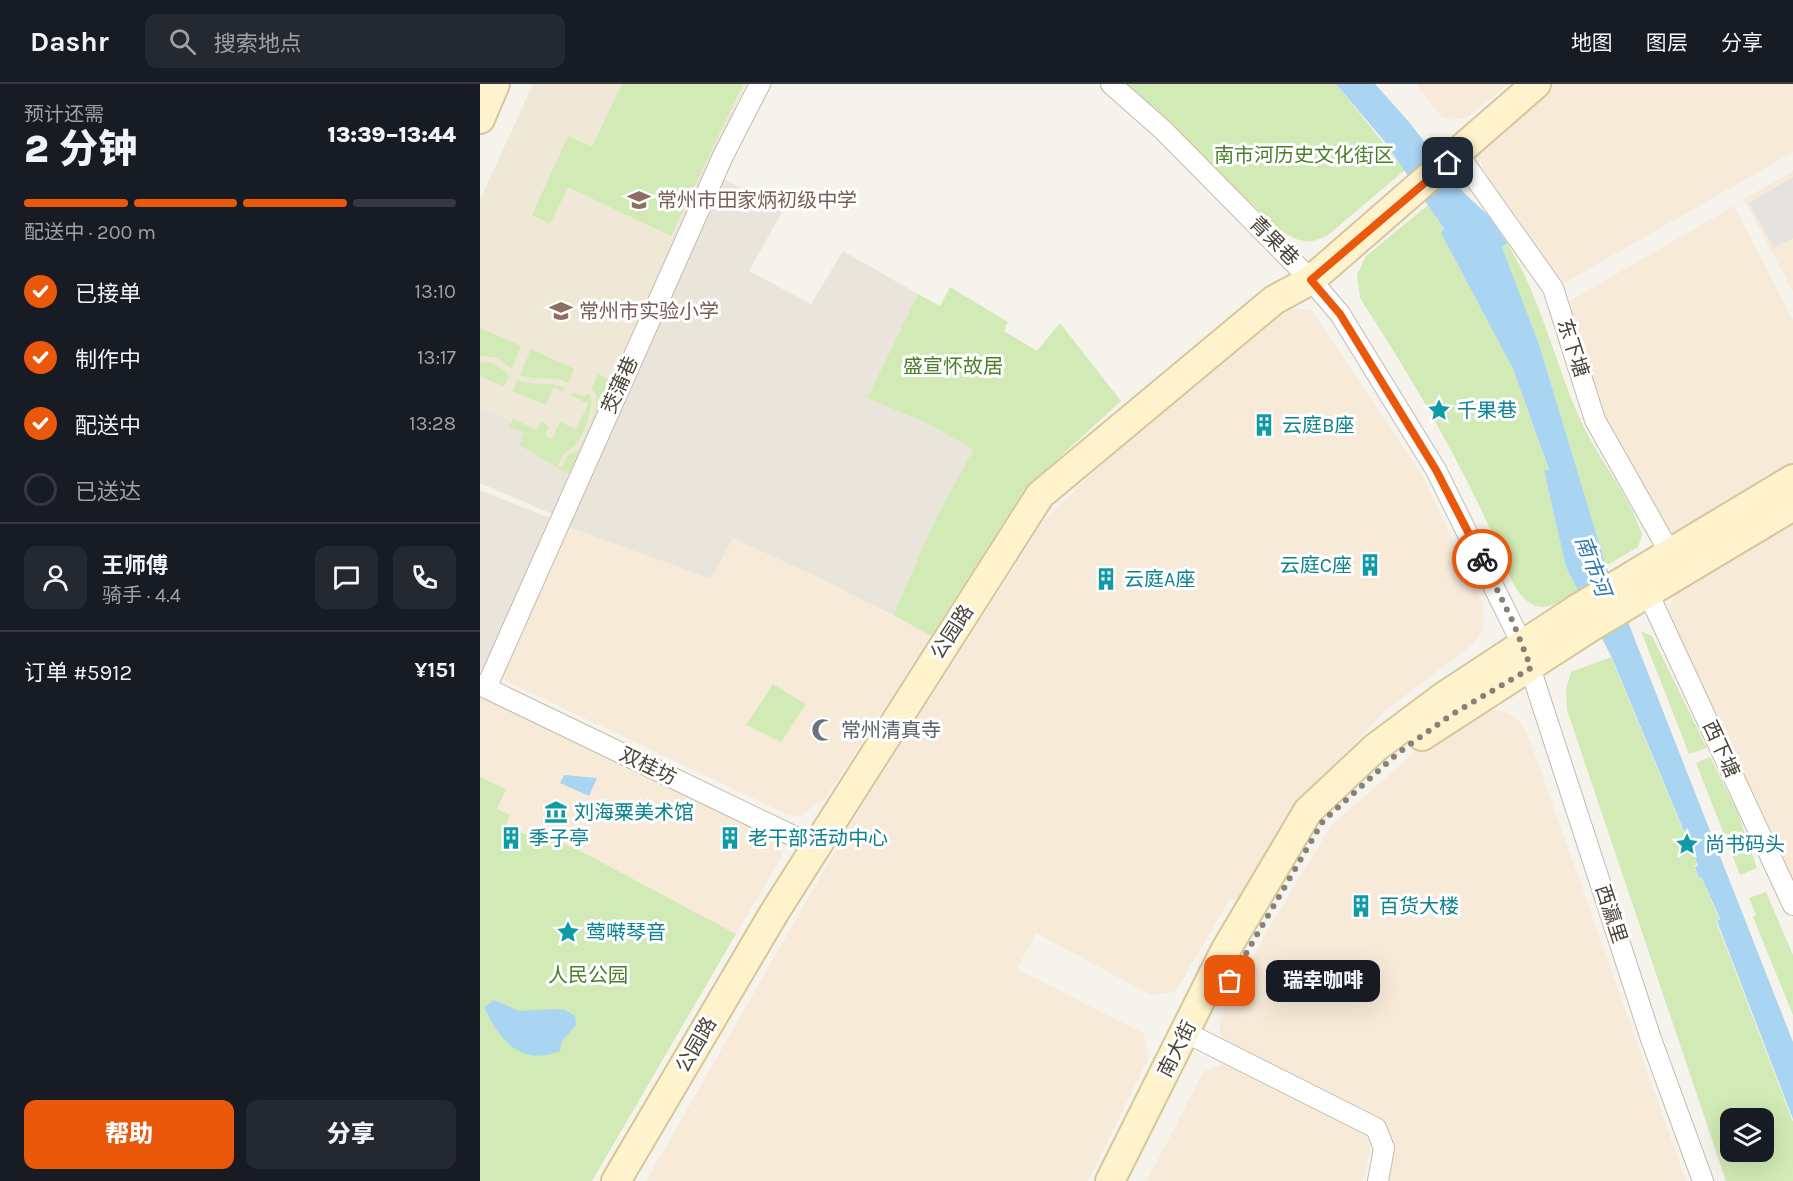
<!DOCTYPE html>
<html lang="zh">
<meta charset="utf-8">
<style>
body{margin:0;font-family:Karla,"Noto Sans SC",sans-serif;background:#242831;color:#f1f3f6;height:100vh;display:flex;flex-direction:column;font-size:22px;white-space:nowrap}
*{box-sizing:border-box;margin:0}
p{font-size:20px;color:#9ea1a6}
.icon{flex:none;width:33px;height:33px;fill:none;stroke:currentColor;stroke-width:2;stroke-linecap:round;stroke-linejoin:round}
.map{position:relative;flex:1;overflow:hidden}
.drawer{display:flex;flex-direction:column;background:#171b24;width:480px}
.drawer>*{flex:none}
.tools{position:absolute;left:1240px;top:1024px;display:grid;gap:12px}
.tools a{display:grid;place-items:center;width:54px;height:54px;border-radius:12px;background:#171b24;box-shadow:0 6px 24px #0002;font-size:30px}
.pin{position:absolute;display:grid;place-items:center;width:51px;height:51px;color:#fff;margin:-26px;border-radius:12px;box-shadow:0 3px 9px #0006}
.courier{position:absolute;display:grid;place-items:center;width:60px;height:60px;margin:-30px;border:4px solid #ea580c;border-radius:50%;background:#fff;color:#222;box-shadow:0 2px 8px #0007}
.bubble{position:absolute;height:42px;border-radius:12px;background:#171b24;box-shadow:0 6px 24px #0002;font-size:20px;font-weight:800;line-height:42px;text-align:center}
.summary em{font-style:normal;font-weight:800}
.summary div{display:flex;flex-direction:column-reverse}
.summary{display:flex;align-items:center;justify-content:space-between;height:102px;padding:0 24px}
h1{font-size:39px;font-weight:800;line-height:45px}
.bar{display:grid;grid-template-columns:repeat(4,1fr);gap:9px 6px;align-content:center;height:72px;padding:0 24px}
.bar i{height:8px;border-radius:4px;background:#363941}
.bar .active{background:#ea580c}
.bar p{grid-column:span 4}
.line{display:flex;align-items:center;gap:15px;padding:0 24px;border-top:2px solid #363941}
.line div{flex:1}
.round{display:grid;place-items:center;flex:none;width:63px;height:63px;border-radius:12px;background:#242831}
ol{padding:0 24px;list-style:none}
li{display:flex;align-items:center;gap:18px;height:66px}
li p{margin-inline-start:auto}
li .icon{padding:6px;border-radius:50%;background:#ea580c;color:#fff;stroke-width:4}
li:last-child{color:#9ea1a6}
li i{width:33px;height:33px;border:3px solid #363941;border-radius:50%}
.button{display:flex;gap:12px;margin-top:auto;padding:12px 24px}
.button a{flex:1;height:69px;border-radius:12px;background:#ea580c;color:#fff;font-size:24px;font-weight:800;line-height:69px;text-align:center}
.button a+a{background:#242831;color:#f1f3f6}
header{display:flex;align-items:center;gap:36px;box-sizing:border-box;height:84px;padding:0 30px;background:#171b24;border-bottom:2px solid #363941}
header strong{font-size:28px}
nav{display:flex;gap:33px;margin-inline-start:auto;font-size:21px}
.search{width:420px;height:54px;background:#242831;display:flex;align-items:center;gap:15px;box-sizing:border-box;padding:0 21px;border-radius:12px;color:#9ea1a6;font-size:22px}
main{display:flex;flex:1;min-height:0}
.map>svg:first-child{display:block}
.residential{fill:#eae5da}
.commercial{fill:#f7ead8;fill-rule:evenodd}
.education{fill:#efe8d6}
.green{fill:#d2eab5;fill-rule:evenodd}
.parking{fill:#e5e3e0}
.water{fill:#a9d4f2}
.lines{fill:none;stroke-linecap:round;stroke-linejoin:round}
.street-casing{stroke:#c2bbae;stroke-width:22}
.secondary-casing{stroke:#d6c79b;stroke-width:32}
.street{stroke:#fff;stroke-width:20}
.secondary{stroke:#fff3cd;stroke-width:28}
.done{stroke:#878178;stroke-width:6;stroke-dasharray:0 10.8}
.route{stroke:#ea580c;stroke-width:8}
.labels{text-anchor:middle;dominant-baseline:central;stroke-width:6;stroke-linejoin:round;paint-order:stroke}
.park-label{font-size:20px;fill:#4a7f2a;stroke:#fff}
.education-label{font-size:20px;fill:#785e54;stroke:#fff;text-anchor:start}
.street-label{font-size:20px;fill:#4b4439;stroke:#fff}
.culture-label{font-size:20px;fill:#0d838f;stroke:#fff;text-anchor:start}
.worship-label{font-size:20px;fill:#5b616d;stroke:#fff;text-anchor:start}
.water-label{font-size:21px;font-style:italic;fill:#2e7ab2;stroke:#fff}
</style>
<header>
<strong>Dashr</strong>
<div class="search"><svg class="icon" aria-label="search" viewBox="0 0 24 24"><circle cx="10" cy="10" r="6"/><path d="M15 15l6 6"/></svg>搜索地点</div>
<nav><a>地图</a><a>图层</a><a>分享</a></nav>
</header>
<main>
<section class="drawer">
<div class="summary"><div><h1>2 分钟</h1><p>预计还需</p></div><em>13:39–13:44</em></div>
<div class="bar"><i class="active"></i><i class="active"></i><i class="active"></i><i></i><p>配送中 · 200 m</p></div>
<ol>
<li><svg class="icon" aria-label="check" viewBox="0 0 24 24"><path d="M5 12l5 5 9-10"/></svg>已接单<p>13:10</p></li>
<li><svg class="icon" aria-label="check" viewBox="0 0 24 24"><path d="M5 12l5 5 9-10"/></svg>制作中<p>13:17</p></li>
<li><svg class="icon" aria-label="check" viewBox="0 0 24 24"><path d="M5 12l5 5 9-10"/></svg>配送中<p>13:28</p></li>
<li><i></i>已送达</li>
</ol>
<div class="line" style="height:108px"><a class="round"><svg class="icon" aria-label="person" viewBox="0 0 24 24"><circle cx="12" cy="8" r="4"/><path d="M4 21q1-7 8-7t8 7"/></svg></a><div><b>王师傅</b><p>骑手 · 4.4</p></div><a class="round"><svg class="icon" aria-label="chat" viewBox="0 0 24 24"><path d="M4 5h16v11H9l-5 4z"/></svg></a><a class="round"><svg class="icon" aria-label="phone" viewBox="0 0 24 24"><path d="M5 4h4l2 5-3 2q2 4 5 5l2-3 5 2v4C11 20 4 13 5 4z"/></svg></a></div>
<div class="line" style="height:78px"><div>订单 #5912</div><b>¥151</b></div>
<div class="button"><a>帮助</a><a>分享</a></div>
</section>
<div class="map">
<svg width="1313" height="1097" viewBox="0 0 1313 1097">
<rect width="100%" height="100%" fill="#f6f3ec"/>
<path class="residential" d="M 244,95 L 302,128 L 269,187 L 331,220 L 363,167 L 438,210 L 387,314 L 453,342 L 493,366 L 455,436 L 413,531 L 253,454 L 231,495 L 85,442 Z
M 0,323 L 31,337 L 44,349 L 39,361 L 89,390 L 72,430 L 0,399 Z
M 0,406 L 70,434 L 4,587 L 0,585 Z"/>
<path class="commercial" d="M 936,0 L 1028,0 L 987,33 L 974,36 L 961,32 Z
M 1070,0 L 1313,0 L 1313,68 L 1084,199 L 1004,87 L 999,71 L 1007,50 Z
M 1313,87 L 1313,208 L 1264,115 Z
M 1254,122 L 1313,236 L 1313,385 L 1209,446 L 1195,449 L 1185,441 L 1123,331 L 1088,218 Z
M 799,221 L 832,227 L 942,391 L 1002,519 L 1004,534 L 1001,548 L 993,560 L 905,627 L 816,721 L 760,818 L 750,814 L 696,907 L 671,911 L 556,849 L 537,885 L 663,949 L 669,973 L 608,1097 L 166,1097 L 370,741 L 563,438 L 609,392 Z
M 1313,438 L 1313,798 L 1309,794 L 1189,539 L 1189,524 L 1194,511 Z
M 85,442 L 231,495 L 253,454 L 342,495 L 451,552 L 345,715 L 320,732 L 308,731 L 18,593 ZM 293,600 L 326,620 L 301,658 L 266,641 Z
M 0,613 L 291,751 L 302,767 L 300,776 L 256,850 L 108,771 L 49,752 L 6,732 L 0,726 Z
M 1010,625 L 1029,629 L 1042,640 L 1049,654 L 1206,1097 L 904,1097 L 910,1085 L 913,1056 L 898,1032 L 745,957 L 740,948 L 740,935 L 789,844 L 851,742 L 942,662 Z
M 743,980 L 883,1047 L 891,1063 L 883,1097 L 667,1097 L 723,988 Z"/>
<path class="education" d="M 53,0 L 266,0 L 89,390 L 39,361 L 44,349 L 29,342 L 31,337 L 0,323 L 0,116 Z"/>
<path class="green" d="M 142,0 L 263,0 L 191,152 L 88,103 L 70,140 L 52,131 L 88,52 L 112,63 Z
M 642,0 L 856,0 L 925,86 L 848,151 C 827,162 818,158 799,145 Z
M 948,121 L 964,146 L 961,149 L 1033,285 L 1069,387 L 1064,388 L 1086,483 L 1098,507 C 1086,513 1070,527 1056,522 C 1033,514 1025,477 1016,458 C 978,372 931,293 880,214 L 877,191 L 886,172 Z
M 1027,159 C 1061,214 1073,274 1099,333 C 1116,373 1149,409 1162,451 L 1158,463 L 1126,482 L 1059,260 L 1022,163 Z
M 470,203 L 528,238 L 524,247 L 557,267 L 580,239 L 641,317 L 544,406 L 451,552 L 413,531 L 455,436 L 493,366 L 453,342 L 387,314 L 438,210 L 460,222 Z
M 0,244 L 41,262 L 32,284 L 15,273 L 0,272 Z
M 51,265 L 94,285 L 88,299 C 72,290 56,298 40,291 Z
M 9,278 L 19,282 L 29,292 L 24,303 L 0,292 L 0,279 Z
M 118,290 L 131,296 L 89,390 L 39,361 L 44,349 L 29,342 L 33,335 L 57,346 L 61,338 L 69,342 L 65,351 L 72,355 L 80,338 L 96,345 L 108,320 L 91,311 L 92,309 L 104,312 L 109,310 L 112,317 C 110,329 104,352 95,361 C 84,371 84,366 78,382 L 82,384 L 88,371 L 99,366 L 116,327 L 116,309 L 111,306 Z
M 37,296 C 54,303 69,296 85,304 L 83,308 L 74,303 L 66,321 L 33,307 Z
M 1161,547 L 1172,552 L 1227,664 L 1209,670 Z
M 1131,573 L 1217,780 L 1214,782 L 1219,795 L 1222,794 L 1239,835 L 1236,837 L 1313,1038 L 1313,1097 L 1246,1097 L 1087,626 L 1086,605 L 1091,588 ZM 1251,1035 L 1284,1035 L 1284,1068 L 1251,1068 Z
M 293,600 L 326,620 L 301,658 L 266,641 Z
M 1230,673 L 1258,729 L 1277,784 L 1260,791 L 1216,679 Z
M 0,693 L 26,705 L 17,725 L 30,731 L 26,741 L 49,752 L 62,749 L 108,771 L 256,850 L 112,1097 L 0,1097 Z
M 1286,808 L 1313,871 L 1313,931 L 1273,833 L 1276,831 L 1269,814 Z"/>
<path class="parking" d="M 1313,93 L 1313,154 L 1294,164 L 1269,119 Z"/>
<path class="water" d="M 856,0 L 895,0 L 929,38 L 984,109 L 1008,131 L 1027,159 L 1022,163 L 1059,260 L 1126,482 L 1313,958 L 1313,1035 L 1237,837 L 1240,835 L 1222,794 L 1219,794 L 1215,783 L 1218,781 L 1132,574 L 1086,483 L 1064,387 L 1069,386 L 1033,285 L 961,149 L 964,145 L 905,58 Z
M 84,691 L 117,694 L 109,712 L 80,699 Z
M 14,916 L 39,927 L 73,925 L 85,926 L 95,932 L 96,941 L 82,957 L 80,967 C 40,983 19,955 4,923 Z"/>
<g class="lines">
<g class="street-casing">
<path id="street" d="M 631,0 L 683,46 L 831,196 L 860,230 L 956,386 L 1043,562 L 1171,955 L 1223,1097
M 978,70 L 1073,204 L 1115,336 L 1190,469
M 1168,509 L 1313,821
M 0,601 L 336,763
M 6,604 L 243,72 L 280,0
M 705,948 L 896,1044 L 904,1064 L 898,1097"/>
</g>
<g class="secondary-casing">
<path id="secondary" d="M 0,35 L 15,0
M 942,652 L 1109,544 L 1313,422
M 136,1097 L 294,829 L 560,411 L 794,216 L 831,196 L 1056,0
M 630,1097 L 745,867 L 828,727 L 895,664 L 963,613 L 1097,525 L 1313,395"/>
</g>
<use href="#street" class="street"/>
<use href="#secondary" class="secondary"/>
</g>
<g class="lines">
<path class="done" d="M 750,897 L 843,737 L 918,669 L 971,631 L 1051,584 L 1033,538 L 1002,475"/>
<path class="route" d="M 968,79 L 831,196 L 860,230 L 956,386 L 1002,475"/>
</g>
<defs>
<g id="school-bare" transform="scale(1.8)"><path d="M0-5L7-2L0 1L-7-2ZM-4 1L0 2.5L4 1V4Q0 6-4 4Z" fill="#8d6e63" stroke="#fff" stroke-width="2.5" paint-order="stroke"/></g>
<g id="sight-bare" transform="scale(1.8)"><path d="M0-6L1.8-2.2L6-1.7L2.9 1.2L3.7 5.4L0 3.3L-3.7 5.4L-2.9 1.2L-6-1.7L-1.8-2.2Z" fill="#0f9aa8" stroke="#fff" stroke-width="2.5" paint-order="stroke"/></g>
<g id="building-bare" transform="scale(1.8)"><path d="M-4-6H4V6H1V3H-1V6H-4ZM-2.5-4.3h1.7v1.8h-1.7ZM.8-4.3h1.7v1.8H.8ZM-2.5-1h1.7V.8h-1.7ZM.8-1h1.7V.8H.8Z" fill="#0f9aa8" stroke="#fff" stroke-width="2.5" paint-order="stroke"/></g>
<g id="mosque-bare" transform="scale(1.8)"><path d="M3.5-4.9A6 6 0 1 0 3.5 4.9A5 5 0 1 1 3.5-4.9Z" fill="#6b7280" stroke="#fff" stroke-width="2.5" paint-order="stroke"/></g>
<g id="museum-bare" transform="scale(1.8)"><path d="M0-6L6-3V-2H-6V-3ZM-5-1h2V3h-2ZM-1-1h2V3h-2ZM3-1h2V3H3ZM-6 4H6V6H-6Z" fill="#0f9aa8" stroke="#fff" stroke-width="2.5" paint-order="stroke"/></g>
</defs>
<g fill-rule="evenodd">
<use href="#school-bare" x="159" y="116"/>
<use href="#school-bare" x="81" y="227"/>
<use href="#sight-bare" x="959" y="326"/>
<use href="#building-bare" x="784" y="341"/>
<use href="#building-bare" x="890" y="481"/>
<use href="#building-bare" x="626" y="495"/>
<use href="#mosque-bare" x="343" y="646"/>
<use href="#museum-bare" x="76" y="728"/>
<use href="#building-bare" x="31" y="754"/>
<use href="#building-bare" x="250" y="754"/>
<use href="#sight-bare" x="1207" y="760"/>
<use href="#building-bare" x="881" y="822"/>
<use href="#sight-bare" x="88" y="848"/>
</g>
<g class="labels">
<g class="park-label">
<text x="824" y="71">南市河历史文化街区</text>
<text x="473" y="282">盛宣怀故居</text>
<text x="108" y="891">人民公园</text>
</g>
<g class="education-label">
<text x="177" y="116">常州市田家炳初级中学</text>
<text x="99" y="227">常州市实验小学</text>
</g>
<g class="street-label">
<text transform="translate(794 157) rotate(45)">青果巷</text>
<text transform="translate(1093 264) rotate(72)">东下塘</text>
<text transform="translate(140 301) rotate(-66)">茭蒲巷</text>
<text transform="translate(472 548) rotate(-57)">公园路</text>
<text transform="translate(1241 665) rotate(65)">西下塘</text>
<text transform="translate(168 682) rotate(26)">双桂坊</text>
<text transform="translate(1131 830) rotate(72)">西瀛里</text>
<text transform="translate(216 961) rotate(-60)">公园路</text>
<text transform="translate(697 965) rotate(-63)">南大街</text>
</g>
<g class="culture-label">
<text x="977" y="326">千果巷</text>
<text x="802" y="341">云庭B座</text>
<text x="872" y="481" text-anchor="end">云庭C座</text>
<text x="644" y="495">云庭A座</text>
<text x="94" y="728">刘海粟美术馆</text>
<text x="49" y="754">季子亭</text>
<text x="268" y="754">老干部活动中心</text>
<text x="1225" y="760">尚书码头</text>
<text x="899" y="822">百货大楼</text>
<text x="106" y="848">莺啭琴音</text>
</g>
<g class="worship-label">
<text x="361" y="646">常州清真寺</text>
</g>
<g class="water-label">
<text transform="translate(1113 482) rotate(69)">南市河</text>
</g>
</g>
</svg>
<div class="tools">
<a><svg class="icon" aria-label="layers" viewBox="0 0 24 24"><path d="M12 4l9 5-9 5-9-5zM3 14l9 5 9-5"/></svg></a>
</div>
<div class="pin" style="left:750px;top:897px;background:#ea580c"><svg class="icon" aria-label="bag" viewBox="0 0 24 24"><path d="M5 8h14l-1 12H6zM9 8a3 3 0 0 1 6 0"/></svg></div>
<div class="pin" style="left:968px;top:79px;background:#1f2937"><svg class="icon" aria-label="home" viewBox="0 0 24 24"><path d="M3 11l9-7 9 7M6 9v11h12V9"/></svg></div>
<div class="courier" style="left:1002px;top:475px"><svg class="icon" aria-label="bike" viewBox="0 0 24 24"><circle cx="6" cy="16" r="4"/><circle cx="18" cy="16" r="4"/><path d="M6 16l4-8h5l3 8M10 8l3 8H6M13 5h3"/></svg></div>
<div class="bubble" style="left:786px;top:876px;width:114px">瑞幸咖啡</div>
</div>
</main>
